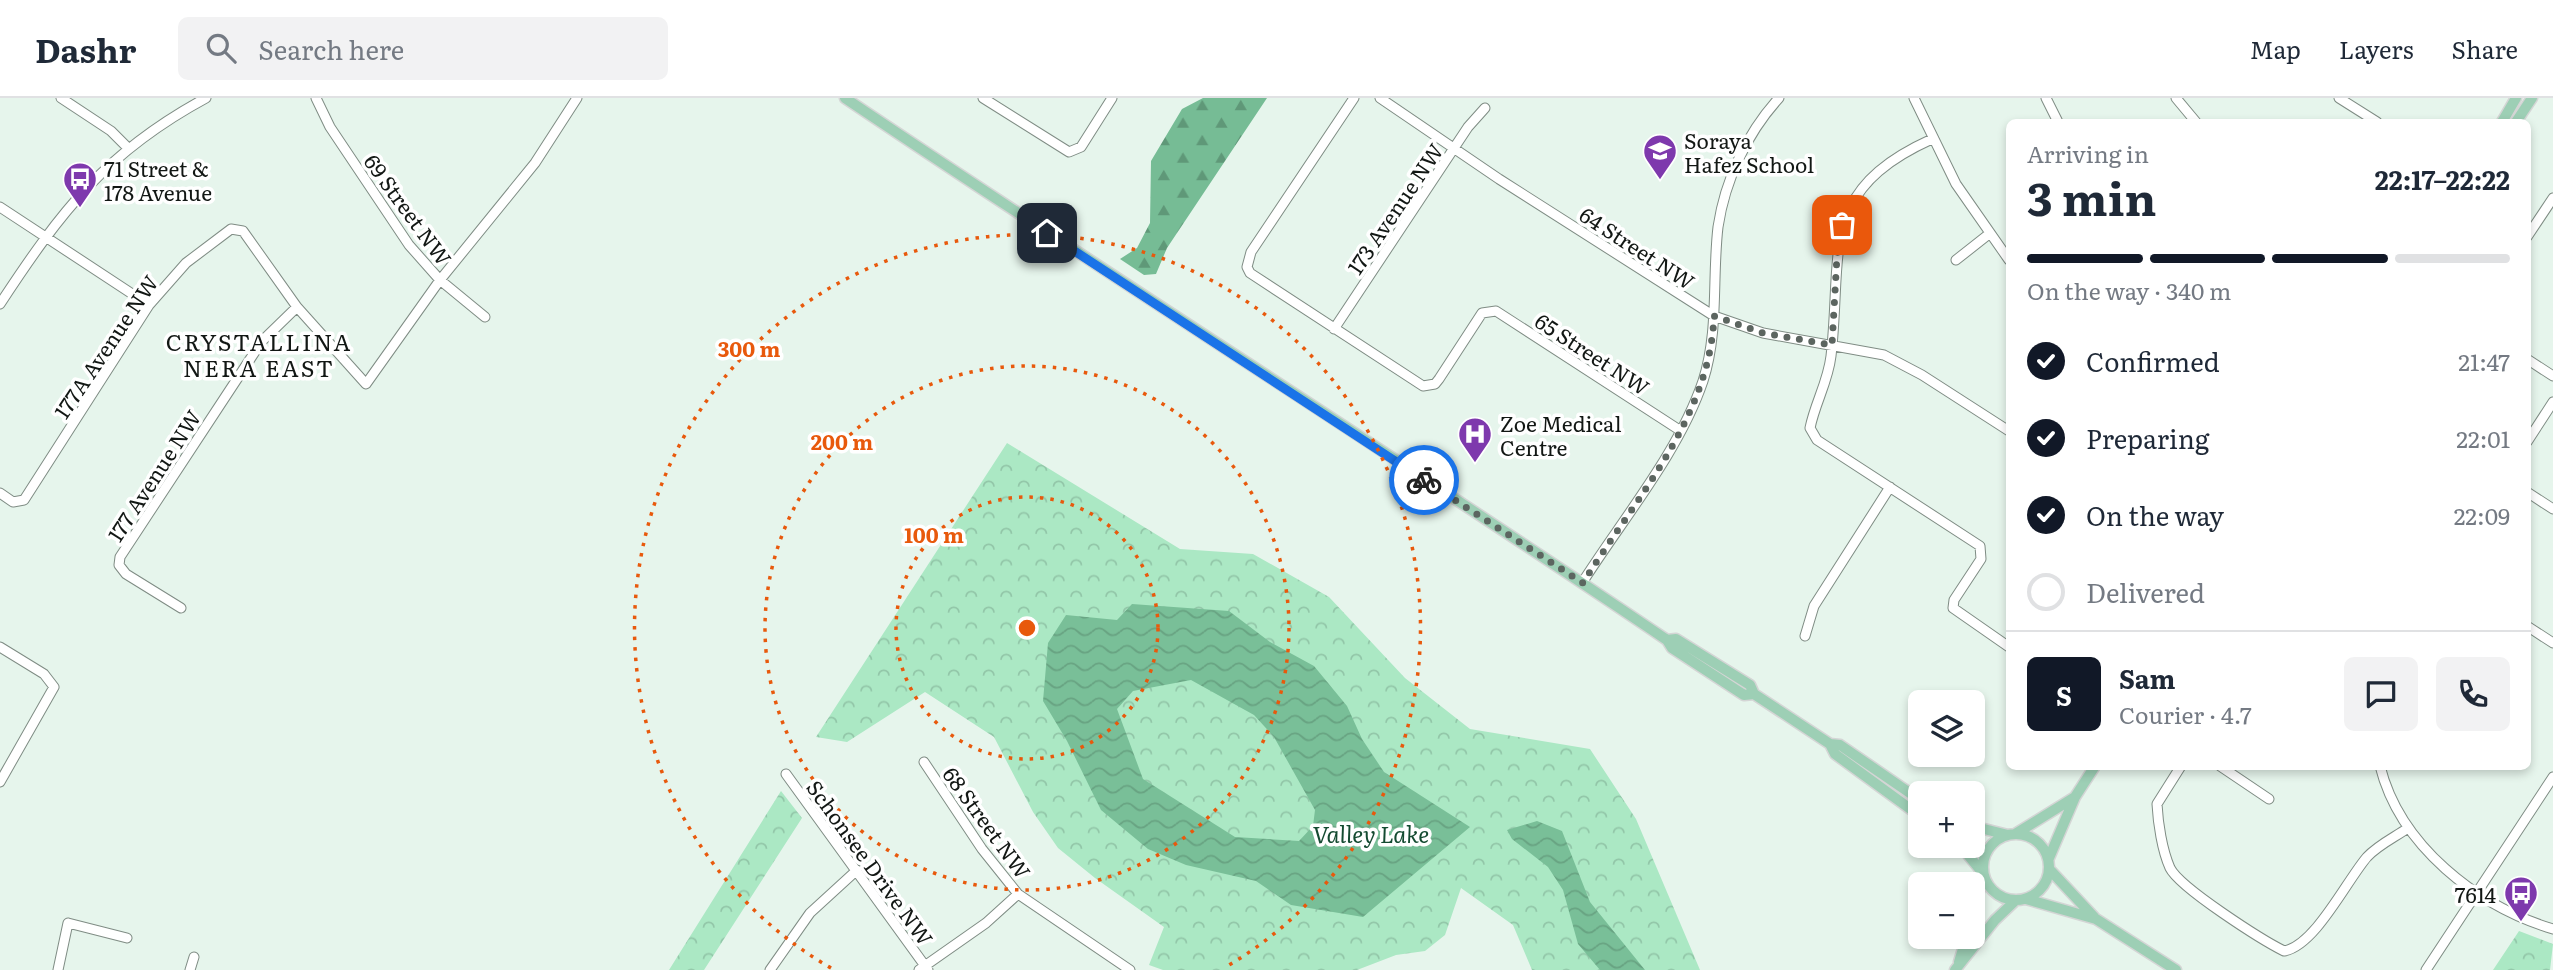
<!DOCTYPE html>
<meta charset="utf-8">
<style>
body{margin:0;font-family:Literata,serif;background:#f2f2f3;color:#1f2937;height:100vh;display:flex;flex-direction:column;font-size:26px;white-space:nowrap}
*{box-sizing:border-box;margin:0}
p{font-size:23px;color:#747a83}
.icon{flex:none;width:38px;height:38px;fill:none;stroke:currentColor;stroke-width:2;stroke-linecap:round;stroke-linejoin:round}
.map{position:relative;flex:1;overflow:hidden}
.panel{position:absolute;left:2006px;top:21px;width:525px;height:651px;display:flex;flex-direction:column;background:#fff;border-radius:10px;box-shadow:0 4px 10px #0003}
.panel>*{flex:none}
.controls{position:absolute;left:1908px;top:592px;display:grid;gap:14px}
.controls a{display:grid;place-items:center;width:77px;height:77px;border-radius:10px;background:#fff;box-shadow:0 4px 10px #0003;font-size:35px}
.pin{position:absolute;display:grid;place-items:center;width:60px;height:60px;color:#fff;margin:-30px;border-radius:14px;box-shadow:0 4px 10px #0006}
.courier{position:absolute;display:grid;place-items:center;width:70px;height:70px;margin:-35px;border:5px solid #1a73e8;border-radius:50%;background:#fff;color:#222;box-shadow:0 2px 9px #0007}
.summary em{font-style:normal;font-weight:700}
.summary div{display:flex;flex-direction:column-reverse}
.summary{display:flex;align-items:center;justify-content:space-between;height:119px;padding:0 21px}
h1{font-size:46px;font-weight:700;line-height:52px}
.bar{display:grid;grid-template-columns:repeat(4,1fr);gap:10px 7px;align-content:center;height:84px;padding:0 21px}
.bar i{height:9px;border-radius:5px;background:#e0e1e3}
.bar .current{background:#111827}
.bar p{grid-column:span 4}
.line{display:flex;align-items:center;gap:18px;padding:0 21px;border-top:2px solid #e0e1e3}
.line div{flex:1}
.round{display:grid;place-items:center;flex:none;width:74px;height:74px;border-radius:10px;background:#f2f2f3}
ol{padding:0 21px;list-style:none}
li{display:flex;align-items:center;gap:21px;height:77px}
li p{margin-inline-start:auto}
li .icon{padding:7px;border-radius:50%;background:#111827;color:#fff;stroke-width:4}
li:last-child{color:#747a83}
li i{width:38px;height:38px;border:4px solid #e0e1e3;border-radius:50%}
header{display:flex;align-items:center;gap:42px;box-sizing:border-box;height:98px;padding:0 35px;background:#fff;border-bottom:2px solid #e0e1e3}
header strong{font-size:33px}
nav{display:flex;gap:38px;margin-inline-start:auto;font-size:24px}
.search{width:490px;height:63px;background:#f2f2f3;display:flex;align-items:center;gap:18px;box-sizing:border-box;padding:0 24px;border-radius:10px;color:#747a83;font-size:26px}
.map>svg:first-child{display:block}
.forest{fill:url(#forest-firs)}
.park{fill:url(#park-crowns)}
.water{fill:url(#water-waves);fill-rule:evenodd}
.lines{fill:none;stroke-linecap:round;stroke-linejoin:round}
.minor-casing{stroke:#7f8c84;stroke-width:11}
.major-casing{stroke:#d4d5d5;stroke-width:13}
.minor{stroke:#fff;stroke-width:9}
.major{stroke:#9dcfb5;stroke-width:10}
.done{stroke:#5c6560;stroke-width:7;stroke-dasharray:0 12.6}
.route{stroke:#1a73e8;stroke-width:9}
.ring{fill:none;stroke:#e8590c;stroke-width:3.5;stroke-dasharray:3.5 7}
.labels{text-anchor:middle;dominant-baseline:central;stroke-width:7;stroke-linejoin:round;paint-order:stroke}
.poi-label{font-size:21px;fill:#121714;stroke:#fff;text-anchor:start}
.street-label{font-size:21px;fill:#121714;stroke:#fff}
.neighbourhood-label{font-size:23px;letter-spacing:2px;fill:#121714;stroke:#fff}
.water-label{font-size:23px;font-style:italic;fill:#144b31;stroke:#fff}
.centre{fill:#e8590c;stroke:#fff;stroke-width:3.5}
.ring-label{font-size:21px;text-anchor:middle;font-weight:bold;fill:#e8590c;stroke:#fff;stroke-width:7;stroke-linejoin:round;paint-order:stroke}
</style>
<header>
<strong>Dashr</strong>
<div class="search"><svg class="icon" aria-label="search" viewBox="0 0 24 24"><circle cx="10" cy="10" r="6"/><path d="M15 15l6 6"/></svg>Search here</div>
<nav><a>Map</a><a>Layers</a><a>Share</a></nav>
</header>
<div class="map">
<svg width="2553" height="872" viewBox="0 0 2553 872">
<defs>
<pattern id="forest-firs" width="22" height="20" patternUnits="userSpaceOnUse" patternTransform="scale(1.75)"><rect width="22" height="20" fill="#76bc95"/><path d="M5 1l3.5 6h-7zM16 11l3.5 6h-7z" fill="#5f9878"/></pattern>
<pattern id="park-crowns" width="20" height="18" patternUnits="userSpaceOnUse" patternTransform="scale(1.75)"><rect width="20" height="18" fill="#abe8c4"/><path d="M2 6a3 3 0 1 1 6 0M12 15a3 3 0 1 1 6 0" fill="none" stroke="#92c6a8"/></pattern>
<pattern id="water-waves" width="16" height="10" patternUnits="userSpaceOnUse" patternTransform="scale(1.75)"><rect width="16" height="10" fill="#79bf98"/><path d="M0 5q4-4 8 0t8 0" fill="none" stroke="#68a382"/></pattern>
</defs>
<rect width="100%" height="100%" fill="#e6f5ec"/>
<path class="forest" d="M 1203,0 L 1267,0 L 1167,150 L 1156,176 L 1144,177 L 1120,161 L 1137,150 L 1150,125 L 1151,63 L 1182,11 Z"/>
<path class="park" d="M 1007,345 L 1180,451 L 1253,456 L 1329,499 L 1405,580 L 1470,631 L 1590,651 L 1636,721 L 1700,872 L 1532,872 L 1513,827 L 1461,790 L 1445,837 L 1425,853 L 1396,857 L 1357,872 L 1163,872 L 1149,867 L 1164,829 L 1095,780 L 1058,750 L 1033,714 L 994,639 L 925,594 L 847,644 L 816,639 Z
M 781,693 L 802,720 L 704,872 L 669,872 Z
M 2519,833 L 2553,846 L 2550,872 L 2493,872 Z"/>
<path class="water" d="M 1132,506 L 1229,513 L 1270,544 L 1314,568 L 1347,608 L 1362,641 L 1384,674 L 1470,729 L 1363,819 L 1291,807 L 1256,783 L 1186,767 L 1148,751 L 1101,712 L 1067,643 L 1043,603 L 1048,545 L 1066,517 L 1117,522 ZM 1191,582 L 1254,617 L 1274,639 L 1315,712 L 1313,728 L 1299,743 L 1235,739 L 1143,681 L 1117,611 L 1133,593 Z
M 1537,723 L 1562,733 L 1590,804 L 1645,872 L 1600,872 L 1578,846 L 1563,792 L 1548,769 L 1512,741 L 1507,732 Z"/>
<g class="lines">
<g class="minor-casing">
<path id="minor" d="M 61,0 L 111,33 L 128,50
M 316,0 L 330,29 L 409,147 L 440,182 L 485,219
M 983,0 L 1069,54 L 1081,49 L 1112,0
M 1354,0 L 1251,154 L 1247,169 L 1250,175 L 1423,288 L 1435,286 L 1439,281 L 1482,215 L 1496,213 L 1681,333
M 1380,0 L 1499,81 L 1714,218 L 1763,235 L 1884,257 L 1922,277 L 2009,333
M 1914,0 L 1956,86 L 2009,162
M 2046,0 L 2058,24
M 2176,0 L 2196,24
M 2339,0 L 2377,24
M 1932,41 C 1817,93 1843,153 1831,258 C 1828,284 1815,305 1810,330 L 1817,342 L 1980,448 L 1981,461 L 1954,502 L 1953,510 L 2009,549
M 0,109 L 149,207
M 2527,139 L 2553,100
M 1956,162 L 1989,136
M 0,206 C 61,113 106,54 206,0
M 1334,231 L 1468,29 L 1485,10
M 2527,261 L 2553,278
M 2527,344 L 2553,304
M 2527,394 L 2553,411
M 0,395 L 13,404 L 24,402 L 149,207 L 186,165 L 231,131 L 243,133 L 297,209 L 366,286 L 440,182 L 535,65 L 577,0
M 1582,485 C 1622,422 1679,354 1703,283 C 1719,234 1712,180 1718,129 C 1725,82 1747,35 1779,0
M 181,510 L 126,476 L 119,467 L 120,459 L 262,243 L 297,209
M 2527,528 L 2553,545
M 1805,538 L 1814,508 L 1890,389
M 0,549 L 44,576 L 54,589 L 0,684
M 924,664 L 982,751 L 1018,796 L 1130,872
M 2181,668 L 2157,706 C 2158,725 2162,752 2170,770 C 2180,790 2262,842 2284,853 C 2315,848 2347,782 2367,759 C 2378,747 2395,739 2408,730
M 2220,668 L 2269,701
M 2380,668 C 2400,748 2477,808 2553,831
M 786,676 L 928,872
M 58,872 L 68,825 L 127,840
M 190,872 L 194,859
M 770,872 L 810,815 L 857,772
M 919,872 L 986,825 L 1018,796
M 2426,872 L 2553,679"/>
</g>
<g class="major-casing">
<path id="major" d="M 845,0 C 1117,183 1395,358 1667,542 L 1672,550 L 1744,597 L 1754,596
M 2502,24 L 2516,0
M 2516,24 L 2532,0
M 1667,542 L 1676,541 L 1750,587 L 1754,596 L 1830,646 L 1840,647 L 1920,702
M 1830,646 L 1835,656 L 1920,718
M 1972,728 L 2008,737
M1983 769a33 33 0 1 1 66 0a33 33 0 1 1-66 0Z
M 2015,736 L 2075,699
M 1960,747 L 1982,774
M 2049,760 L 2075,699 L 2095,668
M 2051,773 L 2094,819
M 2026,801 L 2096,821 L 2176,872
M 1972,821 L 1983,778
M 1959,864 L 1967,838
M 1955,872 L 1995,822 L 2016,802"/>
</g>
<use href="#minor" class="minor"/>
<use href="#major" class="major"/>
</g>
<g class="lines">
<path class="done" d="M 1424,382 L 1583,485 C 1634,402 1710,320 1714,218 L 1763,235 L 1832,247 L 1837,158 L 1842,127"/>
<path class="route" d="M 1047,135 L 1424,382"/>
</g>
<g class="ring">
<circle cx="1027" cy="530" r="131"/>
<circle cx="1027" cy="530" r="262"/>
<path d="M831 870A393 393 0 1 1 1224 870"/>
</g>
<defs>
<g id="school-pin" transform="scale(1.75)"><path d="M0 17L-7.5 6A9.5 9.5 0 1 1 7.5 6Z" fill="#7e39ad" stroke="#fff"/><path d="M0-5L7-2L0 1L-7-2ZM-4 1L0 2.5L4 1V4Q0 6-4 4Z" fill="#fff"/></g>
<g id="bus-pin" transform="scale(1.75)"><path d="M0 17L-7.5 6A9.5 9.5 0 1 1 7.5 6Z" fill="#7e39ad" stroke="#fff"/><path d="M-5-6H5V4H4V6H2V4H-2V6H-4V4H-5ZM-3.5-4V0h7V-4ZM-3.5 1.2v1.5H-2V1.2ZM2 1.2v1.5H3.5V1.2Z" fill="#fff"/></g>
<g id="hospital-pin" transform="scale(1.75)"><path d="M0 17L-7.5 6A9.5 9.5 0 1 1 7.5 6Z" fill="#7e39ad" stroke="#fff"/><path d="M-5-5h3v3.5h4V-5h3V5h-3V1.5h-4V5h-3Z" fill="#fff"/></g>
</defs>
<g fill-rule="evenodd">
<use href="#school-pin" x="1660" y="53"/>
<use href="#bus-pin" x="80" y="81"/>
<use href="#hospital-pin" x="1475" y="336"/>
<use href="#bus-pin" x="2521" y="795"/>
</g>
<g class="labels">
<g class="poi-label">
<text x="1684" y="41">Soraya<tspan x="1684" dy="24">Hafez School</tspan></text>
<text x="104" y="69">71 Street &amp;<tspan x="104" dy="24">178 Avenue</tspan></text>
<text x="1500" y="324">Zoe Medical<tspan x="1500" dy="24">Centre</tspan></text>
<text x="2496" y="795" text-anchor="end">7614</text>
</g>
<g class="street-label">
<text transform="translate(1394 110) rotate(-56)">173 Avenue NW</text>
<text transform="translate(409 111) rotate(54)">69 Street NW</text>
<text transform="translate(1638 149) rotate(33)">64 Street NW</text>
<text transform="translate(105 248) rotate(-56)">177A Avenue NW</text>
<text transform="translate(1593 255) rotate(33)">65 Street NW</text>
<text transform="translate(153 377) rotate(-57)">177 Avenue NW</text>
<text transform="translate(988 724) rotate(54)">68 Street NW</text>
<text transform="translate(871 764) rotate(54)">Schonsee Drive NW</text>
</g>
<g class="neighbourhood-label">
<text x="259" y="243">CRYSTALLINA<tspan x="259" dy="26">NERA EAST</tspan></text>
</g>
<g class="water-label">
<text x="1371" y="735">Valley Lake</text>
</g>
</g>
<circle cx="1027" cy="530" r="10" class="centre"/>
<g class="ring-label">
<text x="749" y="259">300 m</text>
<text x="842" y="352">200 m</text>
<text x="934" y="445">100 m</text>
</g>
</svg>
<div class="controls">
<a><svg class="icon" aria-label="layers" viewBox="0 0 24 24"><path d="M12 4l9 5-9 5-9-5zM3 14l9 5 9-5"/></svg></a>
<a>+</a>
<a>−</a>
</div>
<div class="pin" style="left:1842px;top:127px;background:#ea580c"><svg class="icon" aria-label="bag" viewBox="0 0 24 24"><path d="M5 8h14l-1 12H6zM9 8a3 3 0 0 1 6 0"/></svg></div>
<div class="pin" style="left:1047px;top:135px;background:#1f2937"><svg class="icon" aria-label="home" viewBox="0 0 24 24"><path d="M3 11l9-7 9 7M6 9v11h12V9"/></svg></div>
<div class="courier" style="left:1424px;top:382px"><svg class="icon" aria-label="bike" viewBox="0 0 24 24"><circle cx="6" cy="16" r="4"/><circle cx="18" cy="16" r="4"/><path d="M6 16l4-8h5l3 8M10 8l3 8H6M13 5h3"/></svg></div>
<section class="panel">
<div class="summary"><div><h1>3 min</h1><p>Arriving in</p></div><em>22:17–22:22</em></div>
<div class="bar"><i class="current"></i><i class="current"></i><i class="current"></i><i></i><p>On the way · 340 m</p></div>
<ol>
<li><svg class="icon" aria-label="check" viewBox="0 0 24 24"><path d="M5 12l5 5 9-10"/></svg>Confirmed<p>21:47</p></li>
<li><svg class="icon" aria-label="check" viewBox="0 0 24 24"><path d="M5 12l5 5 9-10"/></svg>Preparing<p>22:01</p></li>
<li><svg class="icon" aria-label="check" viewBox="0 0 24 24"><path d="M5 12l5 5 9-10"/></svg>On the way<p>22:09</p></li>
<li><i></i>Delivered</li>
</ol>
<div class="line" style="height:126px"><b class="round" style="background:#111827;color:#fff">S</b><div><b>Sam</b><p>Courier · 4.7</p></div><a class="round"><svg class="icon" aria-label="chat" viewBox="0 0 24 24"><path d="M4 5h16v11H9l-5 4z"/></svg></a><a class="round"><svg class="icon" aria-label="phone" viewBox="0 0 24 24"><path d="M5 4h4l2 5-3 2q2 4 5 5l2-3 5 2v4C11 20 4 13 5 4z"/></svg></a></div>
</section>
</div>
